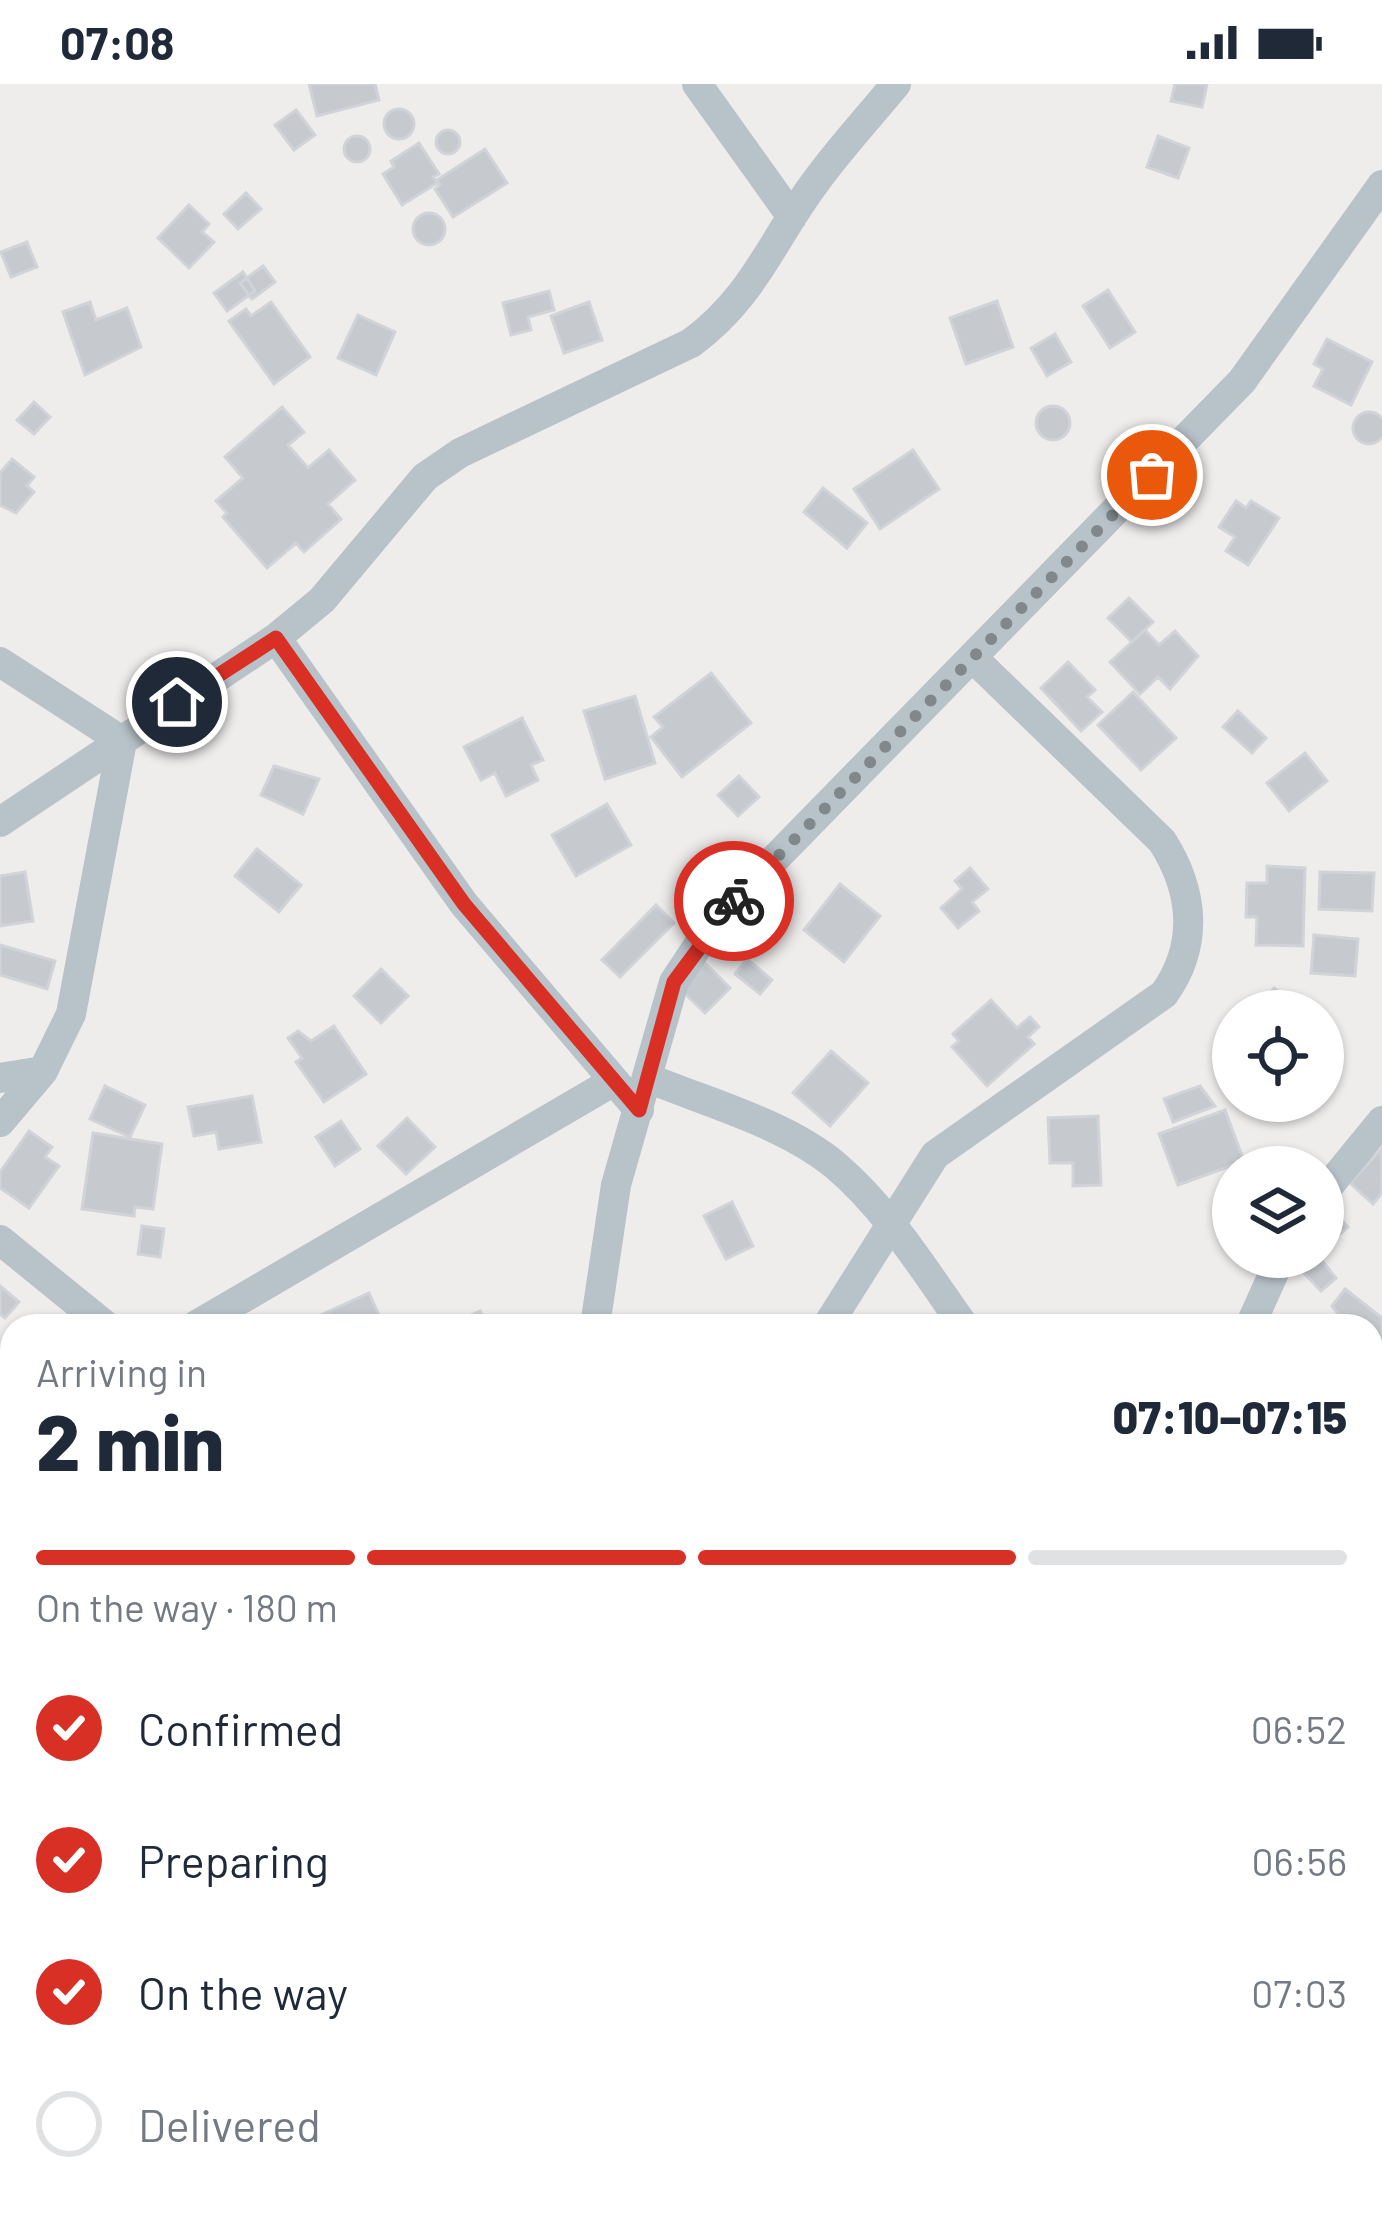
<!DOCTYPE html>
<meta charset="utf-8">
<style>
body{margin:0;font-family:Barlow,sans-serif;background:#f6f6f7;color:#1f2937;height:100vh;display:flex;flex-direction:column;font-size:45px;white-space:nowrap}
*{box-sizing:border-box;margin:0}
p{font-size:39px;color:#747a83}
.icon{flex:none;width:66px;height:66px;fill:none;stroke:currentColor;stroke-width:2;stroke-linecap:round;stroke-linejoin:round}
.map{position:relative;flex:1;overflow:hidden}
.details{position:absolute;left:0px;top:1230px;width:1383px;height:903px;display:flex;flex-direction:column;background:#fff;border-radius:36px 36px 0 0;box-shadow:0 3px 9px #0004}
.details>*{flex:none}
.controls{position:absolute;left:1212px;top:906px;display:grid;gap:24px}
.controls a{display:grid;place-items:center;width:132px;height:132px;border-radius:50%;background:#fff;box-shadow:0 3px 9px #0004;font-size:60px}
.pin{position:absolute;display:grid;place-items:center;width:102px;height:102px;color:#fff;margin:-51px;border:6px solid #fff;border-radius:50%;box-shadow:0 3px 12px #0007}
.courier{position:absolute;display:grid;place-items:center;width:120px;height:120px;margin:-60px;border:9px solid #d93025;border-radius:50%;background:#fff;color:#222;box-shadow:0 3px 15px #0007}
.summary em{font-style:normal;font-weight:800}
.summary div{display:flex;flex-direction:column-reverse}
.summary{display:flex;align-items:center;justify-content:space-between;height:204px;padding:0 36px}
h1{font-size:78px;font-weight:800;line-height:90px}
.bar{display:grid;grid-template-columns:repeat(4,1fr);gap:18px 12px;align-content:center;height:144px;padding:0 36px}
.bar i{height:15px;border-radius:9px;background:#e0e1e3}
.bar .selected{background:#d93025}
.bar p{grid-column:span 4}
ol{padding:0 36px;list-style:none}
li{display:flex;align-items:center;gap:36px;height:132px}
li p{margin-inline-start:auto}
li .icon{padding:12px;border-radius:50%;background:#d93025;color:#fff;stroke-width:4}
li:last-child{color:#747a83}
li i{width:66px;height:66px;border:6px solid #e0e1e3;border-radius:50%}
.status{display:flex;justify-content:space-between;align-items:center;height:84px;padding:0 60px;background:#fff;direction:ltr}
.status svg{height:33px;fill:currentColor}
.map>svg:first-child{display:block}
.building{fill:#c6cacf;stroke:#d0d3d8;stroke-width:3}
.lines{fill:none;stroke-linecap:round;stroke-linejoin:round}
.minor{stroke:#b8c2c9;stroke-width:30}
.done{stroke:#80888c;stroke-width:12;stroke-dasharray:0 21.6}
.route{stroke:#d93025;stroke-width:15}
</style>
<div class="status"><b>07:08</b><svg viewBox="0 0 49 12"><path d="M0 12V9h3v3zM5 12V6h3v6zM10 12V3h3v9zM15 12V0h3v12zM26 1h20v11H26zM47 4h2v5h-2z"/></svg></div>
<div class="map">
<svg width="1382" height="2132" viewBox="0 0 1382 2132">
<rect width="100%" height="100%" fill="#efecec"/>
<path class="building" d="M 309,0 L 375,0 L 379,16 L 317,32 Z
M 1175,0 L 1207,0 L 1202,23 L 1171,17 Z
M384 40a15 15 0 1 1 30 0a15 15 0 1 1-30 0Z
M 296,26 L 315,51 L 294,66 L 275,41 Z
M436 58a12 12 0 1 1 24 0a12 12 0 1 1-24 0Z
M344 65a13 13 0 1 1 26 0a13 13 0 1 1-26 0Z
M 1158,52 L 1189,64 L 1178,94 L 1147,83 Z
M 419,59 L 439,90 L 433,93 L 437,99 L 402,121 L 383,90 L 394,83 L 391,77 Z
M 485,65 L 507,99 L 453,133 L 435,105 L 440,101 L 437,96 Z
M 246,109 L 261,125 L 238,145 L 224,130 Z
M 189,121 L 209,140 L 202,148 L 214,158 L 189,184 L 158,154 Z
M413 145a16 16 0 1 1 32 0a16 16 0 1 1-32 0Z
M 27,158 L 37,183 L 11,193 L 1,168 Z
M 263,182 L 275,198 L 252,215 L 240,199 Z
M 243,188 L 255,207 L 227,227 L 214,209 Z
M 1108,206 L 1135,248 L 1110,264 L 1083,222 Z
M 549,207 L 554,226 L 528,233 L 531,246 L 511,251 L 503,219 Z
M 997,217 L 1013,263 L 966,280 L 950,234 Z
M 90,218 L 96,236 L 127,224 L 141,263 L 85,291 L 63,228 Z
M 271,218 L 310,273 L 274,300 L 229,237 L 246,225 L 251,232 Z
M 589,218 L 602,256 L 564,269 L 551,232 Z
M 358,231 L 395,248 L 376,291 L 338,274 Z
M 1055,250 L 1071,278 L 1047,292 L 1031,264 Z
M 1327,255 L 1372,278 L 1351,321 L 1314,302 L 1323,285 L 1314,280 Z
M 34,318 L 50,333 L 34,350 L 17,336 Z
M1036 339a17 17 0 1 1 34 0a17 17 0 1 1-34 0Z
M 282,323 L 304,348 L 288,361 L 308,384 L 329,366 L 355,396 L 328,420 L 341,435 L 304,468 L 296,459 L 267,484 L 223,433 L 227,429 L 216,417 L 243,394 L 225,373 Z
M1353 344a16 16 0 1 1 32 0a16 16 0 1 1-32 0Z
M 913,366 L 939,405 L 880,445 L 854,405 Z
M 12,375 L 34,393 L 27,402 L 34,408 L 16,429 L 0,421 L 0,389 Z
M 823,404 L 867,439 L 847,464 L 804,428 Z
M 1236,417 L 1246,424 L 1251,417 L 1279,434 L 1248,481 L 1226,467 L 1235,453 L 1219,443 Z
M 1129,514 L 1153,538 L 1132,558 L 1108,534 Z
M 1145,546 L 1159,561 L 1175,547 L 1198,572 L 1170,605 L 1158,593 L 1140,610 L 1110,578 Z
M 1068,578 L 1095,606 L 1087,613 L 1102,628 L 1081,647 L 1041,604 Z
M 711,589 L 751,639 L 682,693 L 651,653 L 663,643 L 654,633 Z
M 1133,608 L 1176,654 L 1141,686 L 1098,641 Z
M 635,612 L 655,679 L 605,695 L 584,627 Z
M 1238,627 L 1266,654 L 1252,669 L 1223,643 Z
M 522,634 L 543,676 L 531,681 L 538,696 L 506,712 L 495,689 L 481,696 L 464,663 Z
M 1305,669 L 1327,697 L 1289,727 L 1267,699 Z
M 274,682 L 319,695 L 303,730 L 261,711 Z
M 739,692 L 759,713 L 738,732 L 718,711 Z
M 607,720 L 631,761 L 576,792 L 552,751 Z
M 257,765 L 301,801 L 279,828 L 235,792 Z
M 1267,782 L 1305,784 L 1303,862 L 1256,861 L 1257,833 L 1246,833 L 1247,799 L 1267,799 Z
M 970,784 L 988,805 L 972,818 L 979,827 L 958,844 L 941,824 L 962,805 L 955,797 Z
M 25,788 L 33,837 L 0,842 L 0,792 Z
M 1320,788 L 1374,789 L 1372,827 L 1319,825 Z
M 840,800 L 880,832 L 844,878 L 804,846 Z
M 656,821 L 674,839 L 620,893 L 602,876 Z
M 1314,851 L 1358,855 L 1355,892 L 1311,889 Z
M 0,861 L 55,877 L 47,905 L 0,891 Z
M 701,875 L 730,904 L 705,929 L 676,901 Z
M 747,875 L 772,896 L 760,910 L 735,890 Z
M 381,885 L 408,912 L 381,939 L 354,912 Z
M 1274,904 L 1302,927 L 1255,927 Z
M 991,916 L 1017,944 L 1030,933 L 1039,943 L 1028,953 L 1034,960 L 987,1002 L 952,963 L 959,957 L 953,950 Z
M 334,942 L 366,990 L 324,1018 L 296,978 L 302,974 L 288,954 L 298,947 L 311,957 Z
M 831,967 L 868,999 L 830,1042 L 793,1009 Z
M 105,1002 L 145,1021 L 130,1053 L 90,1035 Z
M 1200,1002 L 1215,1022 L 1173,1038 L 1164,1015 Z
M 252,1012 L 261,1058 L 219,1065 L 216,1048 L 194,1052 L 188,1023 Z
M 1225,1026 L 1244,1077 L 1178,1101 L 1159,1050 Z
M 1098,1032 L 1101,1101 L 1073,1102 L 1073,1079 L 1050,1079 L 1048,1034 Z
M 407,1034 L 435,1063 L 406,1090 L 378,1062 Z
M 341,1037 L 360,1065 L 335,1082 L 316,1053 Z
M 29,1047 L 52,1063 L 45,1073 L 59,1082 L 29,1124 L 0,1104 L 0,1088 Z
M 93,1049 L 162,1060 L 153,1125 L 135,1123 L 134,1132 L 82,1125 Z
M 1381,1065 L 1382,1109 L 1373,1120 L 1350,1099 Z
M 732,1118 L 753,1162 L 726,1175 L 704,1132 Z
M 1328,1121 L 1348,1143 L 1323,1165 L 1323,1126 Z
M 142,1142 L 164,1145 L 160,1173 L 138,1170 Z
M 1319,1173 L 1336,1194 L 1321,1207 L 1301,1186 Z
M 0,1202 L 19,1218 L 5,1234 L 0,1230 Z
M 1345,1205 L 1382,1234 L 1382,1259 L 1371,1267 L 1371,1242 L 1348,1242 L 1332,1222 Z
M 369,1209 L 384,1242 L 326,1242 L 321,1231 Z
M 480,1227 L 487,1242 L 448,1242 Z
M 1382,1388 L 1382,1461 L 1371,1471 L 1371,1399 Z
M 12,2083 L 12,2121 L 47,2121 L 50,2132 L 0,2132 L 0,2087 Z
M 282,2121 L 301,2121 L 306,2132 L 278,2132 L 275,2124 Z
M 347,2121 L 389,2121 L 394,2132 L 342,2132 L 339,2125 Z
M 820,2121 L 913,2121 L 922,2132 L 828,2132 Z"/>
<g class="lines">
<path class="minor" d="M 697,0 L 792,133
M 276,554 L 464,820 L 639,1026
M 0,578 L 122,657
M 0,738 L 276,554 L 322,516 L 425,393 L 460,369 L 691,259 C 753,214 771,158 814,100 C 839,65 869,33 896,0
M 0,994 L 43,987 L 71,930 L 122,657
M 648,994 C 708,1019 784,1039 835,1081 C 887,1125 925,1187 964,1242
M 0,1038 L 43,987
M 1323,1109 L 1382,1037
M 0,1156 L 106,1242
M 195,1242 L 614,997
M 595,1242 L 616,1101 L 674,898 L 715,836 L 1242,297 L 1382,101
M 827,1242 L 935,1071 L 1164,910 C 1199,861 1194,807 1162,757 L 974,575
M 1250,1242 L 1281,1173
M 1371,1289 L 1382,1283
M 0,1436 L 12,1426
M 1371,1661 L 1382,1664
M 1371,1709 L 1382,1757
M 1371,1809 L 1382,1806
M 0,1813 L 12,1822
M 0,2031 L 12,2028
M 1371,2037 L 1382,2034
M 240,2121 L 242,2132
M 574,2132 L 576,2121
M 1105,2132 L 1123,2121"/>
</g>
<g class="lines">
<path class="done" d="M 734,817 L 1152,391"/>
<path class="route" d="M 177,618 L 276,554 L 464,820 L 639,1026 L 674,898 L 734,817"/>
</g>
</svg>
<div class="controls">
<a><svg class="icon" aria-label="locate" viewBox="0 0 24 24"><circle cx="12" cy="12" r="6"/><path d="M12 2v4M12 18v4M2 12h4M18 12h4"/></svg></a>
<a><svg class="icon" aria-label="layers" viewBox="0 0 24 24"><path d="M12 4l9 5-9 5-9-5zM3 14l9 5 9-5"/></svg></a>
</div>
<div class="pin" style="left:1152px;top:391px;background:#ea580c"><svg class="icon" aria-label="bag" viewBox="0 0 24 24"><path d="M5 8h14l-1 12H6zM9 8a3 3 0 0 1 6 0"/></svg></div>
<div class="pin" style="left:177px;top:618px;background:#1f2937"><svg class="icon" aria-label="home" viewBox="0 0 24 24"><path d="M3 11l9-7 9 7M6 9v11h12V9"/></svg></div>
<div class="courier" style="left:734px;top:817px"><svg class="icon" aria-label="bike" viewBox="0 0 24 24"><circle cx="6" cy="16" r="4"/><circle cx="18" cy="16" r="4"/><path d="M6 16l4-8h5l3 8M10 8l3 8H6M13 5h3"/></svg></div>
<section class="details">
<div class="summary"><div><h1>2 min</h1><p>Arriving in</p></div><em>07:10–07:15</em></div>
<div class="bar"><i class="selected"></i><i class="selected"></i><i class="selected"></i><i></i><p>On the way · 180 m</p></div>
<ol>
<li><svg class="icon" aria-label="check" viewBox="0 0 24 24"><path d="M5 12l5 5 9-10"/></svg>Confirmed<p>06:52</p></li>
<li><svg class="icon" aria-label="check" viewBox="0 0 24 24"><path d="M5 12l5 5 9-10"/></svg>Preparing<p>06:56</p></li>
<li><svg class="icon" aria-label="check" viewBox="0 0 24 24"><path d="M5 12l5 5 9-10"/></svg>On the way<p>07:03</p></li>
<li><i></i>Delivered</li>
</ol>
</section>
</div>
